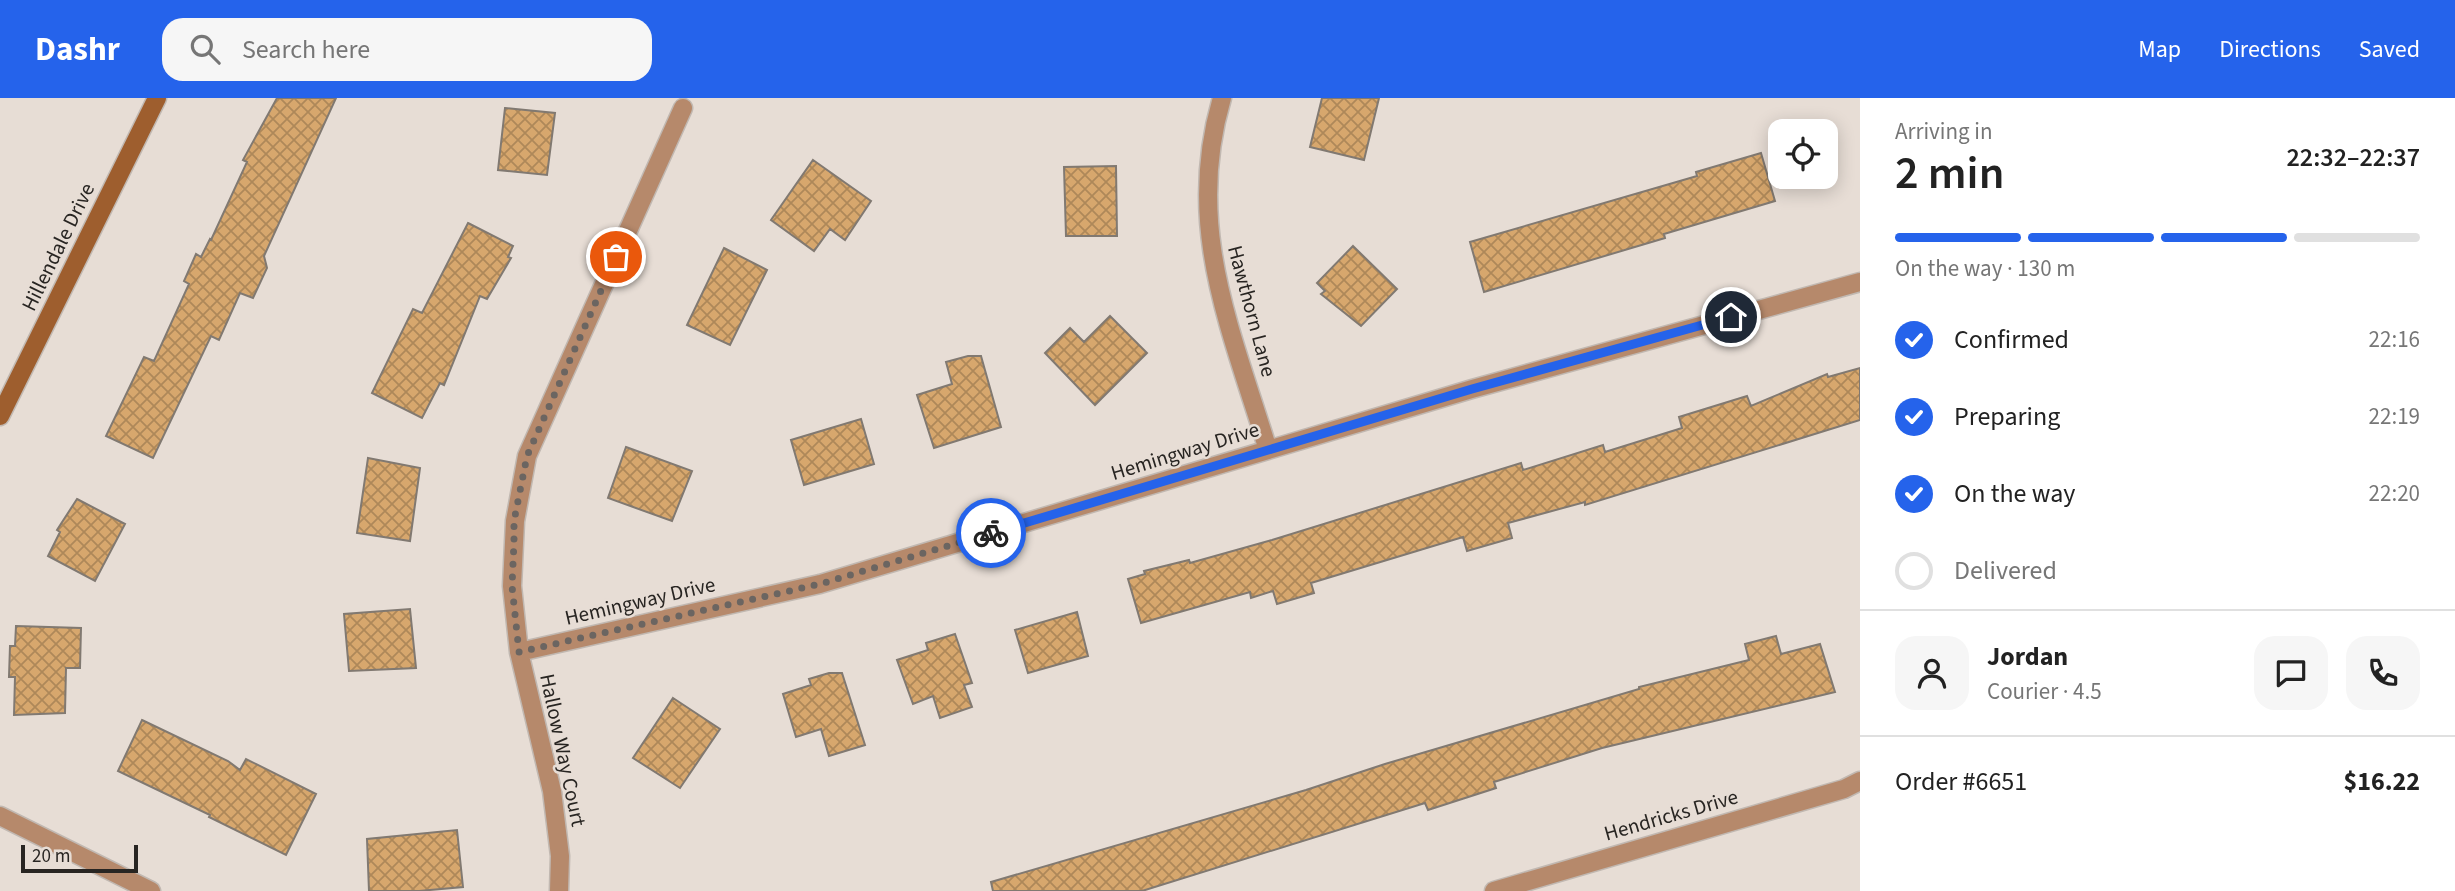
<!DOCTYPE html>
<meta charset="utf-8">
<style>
body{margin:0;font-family:"Source Sans 3",sans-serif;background:#f6f6f6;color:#222;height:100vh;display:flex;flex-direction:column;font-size:26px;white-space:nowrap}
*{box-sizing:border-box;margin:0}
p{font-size:23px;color:#767676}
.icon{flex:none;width:38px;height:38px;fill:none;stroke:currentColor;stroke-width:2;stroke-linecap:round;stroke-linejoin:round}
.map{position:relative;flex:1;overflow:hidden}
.details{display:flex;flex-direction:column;background:#fff;width:595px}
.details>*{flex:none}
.buttons{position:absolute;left:1768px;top:21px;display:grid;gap:14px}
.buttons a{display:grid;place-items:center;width:70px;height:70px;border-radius:14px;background:#fff;box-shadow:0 4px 18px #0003;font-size:35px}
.scale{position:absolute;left:21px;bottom:18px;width:117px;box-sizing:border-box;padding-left:7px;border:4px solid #282522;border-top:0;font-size:19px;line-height:24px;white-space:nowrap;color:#282522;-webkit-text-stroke:5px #e7ddd5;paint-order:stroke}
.pin{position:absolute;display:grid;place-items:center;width:60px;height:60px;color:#fff;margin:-30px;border:4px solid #fff;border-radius:50%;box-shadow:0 2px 7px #0007}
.courier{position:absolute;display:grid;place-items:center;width:70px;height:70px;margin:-35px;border:5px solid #2563eb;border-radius:50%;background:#fff;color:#222;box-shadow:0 2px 9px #0007}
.summary em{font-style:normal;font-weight:600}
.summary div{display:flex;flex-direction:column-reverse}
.summary{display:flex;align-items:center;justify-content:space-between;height:119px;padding:0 35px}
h1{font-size:46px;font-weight:600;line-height:52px}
.bar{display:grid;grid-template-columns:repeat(4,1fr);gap:10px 7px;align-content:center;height:84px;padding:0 35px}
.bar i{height:9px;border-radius:5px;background:#e0e0e0}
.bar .on{background:#2563eb}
.bar p{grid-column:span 4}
.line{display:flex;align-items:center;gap:18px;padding:0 35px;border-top:2px solid #e0e0e0}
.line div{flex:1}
.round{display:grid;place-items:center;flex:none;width:74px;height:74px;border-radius:21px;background:#f6f6f6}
ol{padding:0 35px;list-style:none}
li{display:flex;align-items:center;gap:21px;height:77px}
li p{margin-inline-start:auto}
li .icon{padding:7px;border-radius:50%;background:#2563eb;color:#fff;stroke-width:4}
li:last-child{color:#767676}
li i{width:38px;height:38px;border:4px solid #e0e0e0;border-radius:50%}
header{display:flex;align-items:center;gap:42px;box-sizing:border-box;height:98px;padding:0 35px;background:#2563eb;color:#fff}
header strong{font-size:33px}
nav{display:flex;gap:38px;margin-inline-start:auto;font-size:24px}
.search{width:490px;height:63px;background:#f6f6f6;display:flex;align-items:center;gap:18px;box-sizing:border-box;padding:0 24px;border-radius:21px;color:#767676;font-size:26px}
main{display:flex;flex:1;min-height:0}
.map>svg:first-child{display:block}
.building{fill:url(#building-cross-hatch);stroke:#817971;stroke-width:2}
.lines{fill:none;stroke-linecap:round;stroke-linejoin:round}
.street-casing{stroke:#c1b8b1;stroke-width:21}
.secondary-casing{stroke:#c1b8b1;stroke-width:21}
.street{stroke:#b6896b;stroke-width:18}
.secondary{stroke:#9e5e2e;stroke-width:18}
.done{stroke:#6b6561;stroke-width:7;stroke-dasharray:0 12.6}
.route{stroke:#2563eb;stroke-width:9}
.labels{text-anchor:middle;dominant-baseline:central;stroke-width:5;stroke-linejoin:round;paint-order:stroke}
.street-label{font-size:21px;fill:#282522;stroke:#e7ddd5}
</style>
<header>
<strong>Dashr</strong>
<div class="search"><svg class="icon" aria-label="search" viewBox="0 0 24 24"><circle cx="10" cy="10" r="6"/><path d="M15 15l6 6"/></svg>Search here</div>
<nav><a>Map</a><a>Directions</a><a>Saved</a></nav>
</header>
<main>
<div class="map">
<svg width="1860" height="793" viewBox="0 0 1860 793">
<defs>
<pattern id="building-cross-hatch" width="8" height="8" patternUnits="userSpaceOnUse" patternTransform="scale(1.75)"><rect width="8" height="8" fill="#d7a76d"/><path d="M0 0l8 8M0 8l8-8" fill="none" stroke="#ae8859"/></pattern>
</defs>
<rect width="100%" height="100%" fill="#e7ddd5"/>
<path class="building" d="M 277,0 L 336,0 L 264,158 L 267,170 L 253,200 L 240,195 L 219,242 L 211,238 L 153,360 L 106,338 L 144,259 L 154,263 L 189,186 L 184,183 L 196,156 L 201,159 L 210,141 L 211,142 L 247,64 L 243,62 Z
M 1322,0 L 1379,0 L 1364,62 L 1310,49 Z
M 505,10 L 555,15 L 547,77 L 498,72 Z
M 1761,55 L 1775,103 L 1664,136 L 1665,140 L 1484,194 L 1470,144 L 1697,78 L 1696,74 Z
M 813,62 L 871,103 L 845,142 L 830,131 L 814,153 L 771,122 Z
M 1116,68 L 1117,138 L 1066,138 L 1064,69 Z
M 468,125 L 513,148 L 508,159 L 511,160 L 487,201 L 480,198 L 444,287 L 440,285 L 422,320 L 372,295 L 413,211 L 422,215 Z
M 1353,148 L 1397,191 L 1361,228 L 1321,196 L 1325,193 L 1317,185 Z
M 724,150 L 767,172 L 730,247 L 687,227 Z
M 1110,218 L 1147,255 L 1095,307 L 1045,255 L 1070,230 L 1084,244 Z
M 968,258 L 981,258 L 1001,329 L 934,350 L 917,297 L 952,286 L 946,264 Z
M 1860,270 L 1860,322 L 1585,407 L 1585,404 L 1508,425 L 1512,440 L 1467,453 L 1463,439 L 1311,485 L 1314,495 L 1277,506 L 1273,493 L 1251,500 L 1250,494 L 1141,525 L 1128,481 L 1145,476 L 1144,473 L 1189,462 L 1190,465 L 1272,442 L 1521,365 L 1523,372 L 1603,347 L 1605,354 L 1682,330 L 1679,319 L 1747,298 L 1751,308 L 1827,276 L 1828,279 Z
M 861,321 L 874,366 L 804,387 L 791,342 Z
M 626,349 L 692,373 L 672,423 L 608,400 Z
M 368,360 L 420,370 L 410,443 L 357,435 Z
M 77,401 L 125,426 L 95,483 L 48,458 L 60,434 L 57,432 Z
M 410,511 L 416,570 L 349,573 L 344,516 Z
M 1077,514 L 1088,558 L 1028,575 L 1015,532 Z
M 16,528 L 81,530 L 80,570 L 66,570 L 65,615 L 14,617 L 15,579 L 9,579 L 10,548 L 15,548 Z
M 955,536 L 972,585 L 964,587 L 972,609 L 940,620 L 933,598 L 913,606 L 897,562 L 928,552 L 926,545 Z
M 1776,538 L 1781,556 L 1820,546 L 1835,594 L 1602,650 L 1494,684 L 1496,690 L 1428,712 L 1425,705 L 1142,793 L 993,793 L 991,784 L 1306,692 L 1385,666 L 1639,591 L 1639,589 L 1749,562 L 1745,546 Z
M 829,575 L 842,575 L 865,647 L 829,658 L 821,631 L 796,639 L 783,596 L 811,587 L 809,581 Z
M 673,600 L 720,631 L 680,690 L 633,660 Z
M 142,622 L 228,663 L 240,672 L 246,661 L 316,696 L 286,757 L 209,719 L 210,717 L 118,673 Z
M 457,732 L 463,789 L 419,793 L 369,793 L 367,741 Z"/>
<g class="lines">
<g class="street-casing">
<path id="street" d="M 1222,0 C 1184,128 1231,231 1268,352
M 519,554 L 820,486 L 1472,291 L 1860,184
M 0,718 L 151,793
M 559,793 L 560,758 L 552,693 L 519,554 L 512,488 L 515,423 L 527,358 L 683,10
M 1494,793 L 1844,691 L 1860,683"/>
</g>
<g class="secondary-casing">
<path id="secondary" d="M 0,318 L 157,0"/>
</g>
<use href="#street" class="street"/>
<use href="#secondary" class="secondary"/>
</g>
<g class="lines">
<path class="done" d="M 616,159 L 527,358 L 514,423 L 514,444 L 512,488 L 519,554 L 820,486 L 991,435"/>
<path class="route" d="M 991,435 L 1472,291 L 1731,219"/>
</g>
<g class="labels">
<g class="street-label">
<text transform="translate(58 149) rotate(-64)">Hillendale Drive</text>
<text transform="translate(1252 213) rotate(75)">Hawthorn Lane</text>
<text transform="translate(1185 353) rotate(-17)">Hemingway Drive</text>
<text transform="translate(640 503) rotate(-13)">Hemingway Drive</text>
<text transform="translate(563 652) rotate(78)">Hallow Way Court</text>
<text transform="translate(1671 717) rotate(-16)">Hendricks Drive</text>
</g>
</g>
</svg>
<div class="buttons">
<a><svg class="icon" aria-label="locate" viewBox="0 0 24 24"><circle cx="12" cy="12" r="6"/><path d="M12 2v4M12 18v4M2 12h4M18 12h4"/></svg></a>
</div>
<div class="scale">20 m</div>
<div class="pin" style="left:616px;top:159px;background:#ea580c"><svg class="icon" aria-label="bag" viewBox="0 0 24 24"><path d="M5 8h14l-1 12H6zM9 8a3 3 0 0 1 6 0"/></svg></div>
<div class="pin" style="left:1731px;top:219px;background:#1f2937"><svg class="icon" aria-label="home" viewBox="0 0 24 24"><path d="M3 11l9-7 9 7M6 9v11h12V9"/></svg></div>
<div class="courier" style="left:991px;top:435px"><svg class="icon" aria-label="bike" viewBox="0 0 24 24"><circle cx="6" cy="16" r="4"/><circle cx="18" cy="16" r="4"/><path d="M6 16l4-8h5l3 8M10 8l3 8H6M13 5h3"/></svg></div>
</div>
<section class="details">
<div class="summary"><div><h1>2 min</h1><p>Arriving in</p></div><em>22:32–22:37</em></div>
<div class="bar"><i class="on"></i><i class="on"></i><i class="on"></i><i></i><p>On the way · 130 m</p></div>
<ol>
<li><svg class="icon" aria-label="check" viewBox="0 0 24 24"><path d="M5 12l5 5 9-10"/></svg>Confirmed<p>22:16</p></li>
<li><svg class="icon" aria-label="check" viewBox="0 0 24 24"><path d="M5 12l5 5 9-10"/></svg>Preparing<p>22:19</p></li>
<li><svg class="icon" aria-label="check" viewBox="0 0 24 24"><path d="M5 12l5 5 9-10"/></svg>On the way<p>22:20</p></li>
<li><i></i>Delivered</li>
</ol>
<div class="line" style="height:126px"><a class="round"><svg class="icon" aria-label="person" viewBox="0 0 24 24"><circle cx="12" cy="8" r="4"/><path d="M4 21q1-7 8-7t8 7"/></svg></a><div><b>Jordan</b><p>Courier · 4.5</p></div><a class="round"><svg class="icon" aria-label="chat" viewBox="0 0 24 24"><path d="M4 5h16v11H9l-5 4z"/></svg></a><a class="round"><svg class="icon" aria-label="phone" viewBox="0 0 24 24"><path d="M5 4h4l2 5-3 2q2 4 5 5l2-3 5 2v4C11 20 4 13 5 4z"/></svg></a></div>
<div class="line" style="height:91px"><div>Order #6651</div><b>$16.22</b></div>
</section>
</main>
